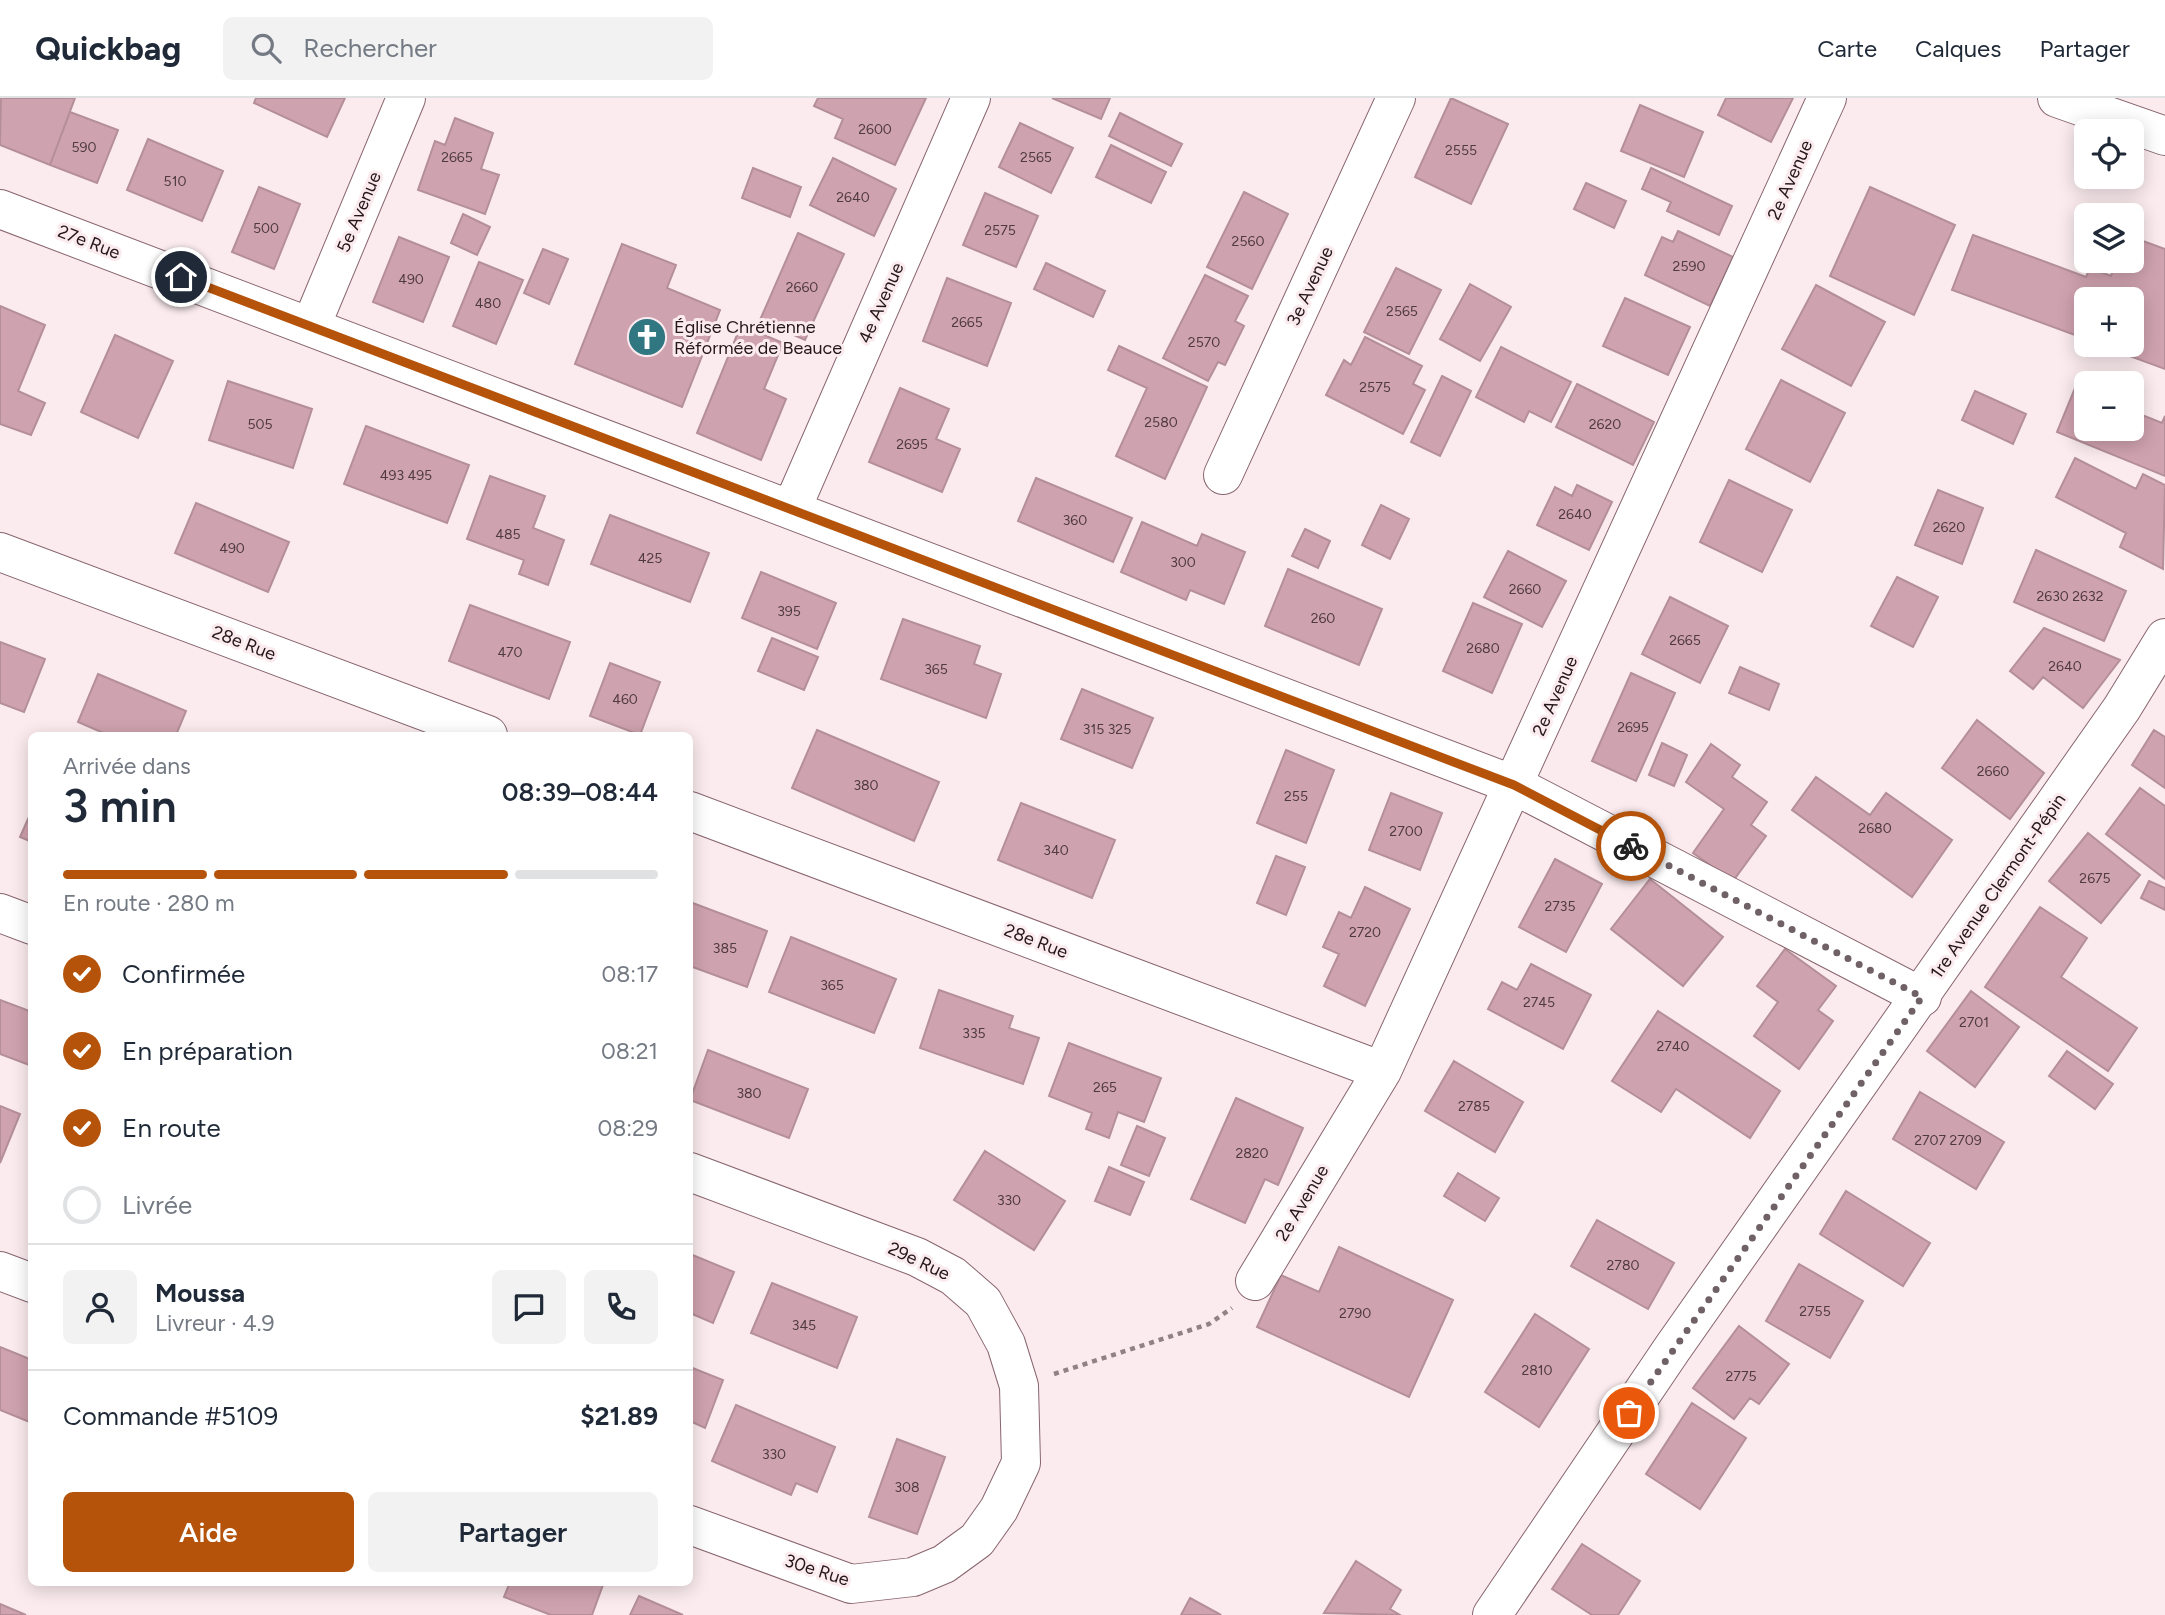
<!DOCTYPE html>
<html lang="fr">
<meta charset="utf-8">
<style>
body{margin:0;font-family:Figtree,sans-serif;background:#f2f2f3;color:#1f2937;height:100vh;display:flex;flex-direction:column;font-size:26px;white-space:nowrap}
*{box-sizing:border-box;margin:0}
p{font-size:23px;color:#747a83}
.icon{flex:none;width:38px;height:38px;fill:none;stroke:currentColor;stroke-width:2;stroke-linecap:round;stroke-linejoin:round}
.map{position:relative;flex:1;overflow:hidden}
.side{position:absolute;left:28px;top:634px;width:665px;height:854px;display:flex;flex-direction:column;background:#fff;border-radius:10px;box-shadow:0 4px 18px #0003}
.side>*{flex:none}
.tools{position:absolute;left:2074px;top:21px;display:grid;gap:14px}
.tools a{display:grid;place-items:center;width:70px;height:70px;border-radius:10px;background:#fff;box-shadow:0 4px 18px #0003;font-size:35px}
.pin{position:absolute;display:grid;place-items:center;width:60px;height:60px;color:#fff;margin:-30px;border:4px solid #fff;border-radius:50%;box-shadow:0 2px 7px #0007}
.courier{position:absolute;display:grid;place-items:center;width:70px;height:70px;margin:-35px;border:5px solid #b45309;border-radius:50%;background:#fff;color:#222;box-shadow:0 2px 9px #0007}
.headline em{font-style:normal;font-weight:600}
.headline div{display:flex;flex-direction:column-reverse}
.headline{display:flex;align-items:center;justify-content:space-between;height:119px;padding:0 35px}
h1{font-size:46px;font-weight:600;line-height:52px}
.bar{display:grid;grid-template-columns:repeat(4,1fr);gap:10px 7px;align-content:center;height:84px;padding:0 35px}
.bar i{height:9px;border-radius:5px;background:#e0e1e3}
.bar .on{background:#b45309}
.bar p{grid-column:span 4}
.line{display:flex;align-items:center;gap:18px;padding:0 35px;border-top:2px solid #e0e1e3}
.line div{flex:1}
.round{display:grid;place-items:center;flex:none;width:74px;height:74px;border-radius:10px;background:#f2f2f3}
ol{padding:0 35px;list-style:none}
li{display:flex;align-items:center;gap:21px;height:77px}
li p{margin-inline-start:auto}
li .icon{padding:7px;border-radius:50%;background:#b45309;color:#fff;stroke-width:4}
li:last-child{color:#747a83}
li i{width:38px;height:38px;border:4px solid #e0e1e3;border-radius:50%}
.cta{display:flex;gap:14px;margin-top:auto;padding:14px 35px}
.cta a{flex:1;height:80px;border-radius:10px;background:#b45309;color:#fff;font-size:28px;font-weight:600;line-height:80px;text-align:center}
.cta a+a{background:#f2f2f3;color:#1f2937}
header{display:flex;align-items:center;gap:42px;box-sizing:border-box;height:98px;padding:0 35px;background:#fff;border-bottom:2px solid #e0e1e3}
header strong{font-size:33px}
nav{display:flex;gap:38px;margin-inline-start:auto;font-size:24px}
.search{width:490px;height:63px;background:#f2f2f3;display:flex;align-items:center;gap:18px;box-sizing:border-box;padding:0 24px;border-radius:10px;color:#747a83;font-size:26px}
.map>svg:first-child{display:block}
.building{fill:#cfa2af;stroke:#b48f99;stroke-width:2}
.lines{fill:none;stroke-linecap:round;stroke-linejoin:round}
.minor-casing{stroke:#88656f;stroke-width:40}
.tertiary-casing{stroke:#88656f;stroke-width:40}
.path{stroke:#8f8185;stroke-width:4.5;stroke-dasharray:5 5;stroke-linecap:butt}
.minor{stroke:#fff;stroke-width:38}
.tertiary{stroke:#fff;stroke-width:38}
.done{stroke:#6f6165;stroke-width:7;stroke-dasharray:0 12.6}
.route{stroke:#b45309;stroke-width:9}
.labels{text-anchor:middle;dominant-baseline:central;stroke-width:6;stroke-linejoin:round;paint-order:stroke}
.number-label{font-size:14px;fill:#4f3a40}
.street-label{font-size:18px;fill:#24171b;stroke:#fbebef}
.poi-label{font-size:18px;fill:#24171b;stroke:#fbebef;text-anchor:start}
</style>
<header>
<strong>Quickbag</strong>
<div class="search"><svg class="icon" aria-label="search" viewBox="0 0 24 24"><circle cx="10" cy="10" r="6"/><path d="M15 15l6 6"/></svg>Rechercher</div>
<nav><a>Carte</a><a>Calques</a><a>Partager</a></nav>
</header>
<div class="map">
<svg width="2165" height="1517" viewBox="0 0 2165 1517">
<rect width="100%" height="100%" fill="#fbebef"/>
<path class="building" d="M 1,0 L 75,0 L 50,67 L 0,47 Z
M 256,0 L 345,0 L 327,39 L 254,5 Z
M 818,0 L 926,0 L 895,67 L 835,40 L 843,21 L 814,8 Z
M 1052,0 L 1110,0 L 1101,21 Z
M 1451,0 L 1508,26 L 1471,106 L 1415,79 Z
M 1726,0 L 1793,0 L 1771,44 L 1718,17 Z
M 1640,7 L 1703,34 L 1684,79 L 1621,53 Z
M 70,14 L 118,32 L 97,85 L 50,67 Z
M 1120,15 L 1182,46 L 1171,68 L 1109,38 Z
M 455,20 L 493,35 L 481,71 L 499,77 L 485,116 L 418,92 L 435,43 L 445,47 Z
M 1020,25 L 1073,50 L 1051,95 L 999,69 Z
M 148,41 L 223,73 L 202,123 L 127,92 Z
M 1111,47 L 1166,74 L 1151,105 L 1096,79 Z
M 833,60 L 896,91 L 874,138 L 810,107 Z
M 753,70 L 801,89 L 790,119 L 742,100 Z
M 1651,70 L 1732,108 L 1719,137 L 1667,113 L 1671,104 L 1642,91 Z
M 1586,85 L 1626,103 L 1614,130 L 1574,111 Z
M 259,89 L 300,106 L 274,171 L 232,154 Z
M 1870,89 L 1955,127 L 1914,217 L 1830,178 Z
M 1244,94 L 1288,116 L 1252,191 L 1207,169 Z
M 985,95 L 1038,118 L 1016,169 L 963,147 Z
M 463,116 L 490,129 L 477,157 L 451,145 Z
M 1678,133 L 1733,159 L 1710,208 L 1645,177 L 1662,139 L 1673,144 Z
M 798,135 L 844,156 L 805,242 L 760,222 Z
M 1973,137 L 2086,179 L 2090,170 L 2111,178 L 2116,163 L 2132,163 L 2132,139 L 2165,151 L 2165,271 L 2100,247 L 2132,247 L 2132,201 L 2086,201 L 2086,241 L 1952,192 Z
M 399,139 L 449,159 L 423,224 L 373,204 Z
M 622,146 L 676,167 L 667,190 L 720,212 L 682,309 L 575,266 Z
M 543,151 L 568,161 L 549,206 L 524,195 Z
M 479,164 L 523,182 L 496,246 L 453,228 Z
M 1046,165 L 1105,193 L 1093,219 L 1034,191 Z
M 1396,170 L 1441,192 L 1409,256 L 1364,234 Z
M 1205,177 L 1248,198 L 1235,223 L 1244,228 L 1225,267 L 1218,264 L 1208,283 L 1163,260 Z
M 947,180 L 1011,205 L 987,268 L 923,243 Z
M 1470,186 L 1511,209 L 1480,263 L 1440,241 Z
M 1816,187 L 1885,224 L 1851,288 L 1782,251 Z
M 1625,200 L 1690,229 L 1668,277 L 1603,248 Z
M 0,208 L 45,227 L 18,293 L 45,305 L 31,337 L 0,326 Z
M 741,227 L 783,245 L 764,291 L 786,301 L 761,362 L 697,335 Z
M 115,237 L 173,263 L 138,340 L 81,314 Z
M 1365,239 L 1422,268 L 1413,286 L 1425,292 L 1403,336 L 1326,297 L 1344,262 L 1351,267 Z
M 1119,248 L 1207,289 L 1165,381 L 1116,358 L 1147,290 L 1108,272 Z
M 1501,249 L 1571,284 L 1551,324 L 1529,313 L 1524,324 L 1476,299 Z
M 1442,278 L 1471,293 L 1440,358 L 1411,344 Z
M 1781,282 L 1845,315 L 1810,384 L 1746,351 Z
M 228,283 L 312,311 L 293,370 L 209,342 Z
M 1577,286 L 1654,324 L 1633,367 L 1556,329 Z
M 900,290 L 949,311 L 936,341 L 960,351 L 942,394 L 869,364 Z
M 2075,290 L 2086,294 L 2086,331 L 2132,331 L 2132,313 L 2162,325 L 2165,318 L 2165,378 L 2057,334 Z
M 1975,293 L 2026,316 L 2013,346 L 1962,322 Z
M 366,328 L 469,367 L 447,425 L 344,386 Z
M 2075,360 L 2136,391 L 2143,376 L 2165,387 L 2163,471 L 2120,449 L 2126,435 L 2056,399 Z
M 490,378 L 545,398 L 533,430 L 564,442 L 548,487 L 519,476 L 524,462 L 467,441 Z
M 1036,380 L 1132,420 L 1113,464 L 1018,423 Z
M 1729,382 L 1792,412 L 1762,474 L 1700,444 Z
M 1577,387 L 1612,404 L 1589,452 L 1537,427 L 1555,389 L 1572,398 Z
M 1938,392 L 1983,410 L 1962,466 L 1915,447 Z
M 196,405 L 289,444 L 268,494 L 175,455 Z
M 1381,407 L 1409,421 L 1390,461 L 1362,447 Z
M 610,417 L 709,455 L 690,504 L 591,466 Z
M 1142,424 L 1197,448 L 1202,436 L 1245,454 L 1224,506 L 1190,492 L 1186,502 L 1121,474 Z
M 1305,431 L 1330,443 L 1318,470 L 1292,458 Z
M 2036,452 L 2126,493 L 2104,543 L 2014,504 Z
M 1508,453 L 1566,483 L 1542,529 L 1484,499 Z
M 1288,471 L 1382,511 L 1359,567 L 1265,528 Z
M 761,474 L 836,505 L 817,551 L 742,520 Z
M 1897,479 L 1938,499 L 1913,549 L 1871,528 Z
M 1670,499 L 1728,528 L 1700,585 L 1642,556 Z
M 1473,505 L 1522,526 L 1492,595 L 1443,573 Z
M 470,507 L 570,544 L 549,601 L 449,563 Z
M 903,521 L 980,548 L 974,566 L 1001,576 L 986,620 L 881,581 Z
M 2044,530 L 2120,562 L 2083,610 L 2043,579 L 2033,591 L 2010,573 Z
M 772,540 L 818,559 L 804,592 L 758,573 Z
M 0,544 L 45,561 L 24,614 L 0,605 Z
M 610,565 L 660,584 L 640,637 L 590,618 Z
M 1740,569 L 1779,586 L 1769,612 L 1729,595 Z
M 1631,575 L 1675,595 L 1636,683 L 1592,663 Z
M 98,576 L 186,613 L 176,637 L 108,637 L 78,624 Z
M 1082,591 L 1153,620 L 1132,670 L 1061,641 Z
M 1977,622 L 2044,675 L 2010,721 L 1942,670 Z
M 817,632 L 939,684 L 914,743 L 792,690 Z
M 2154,632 L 2165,639 L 2165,690 L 2132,667 Z
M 1662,645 L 1687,657 L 1674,688 L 1649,677 Z
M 1711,646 L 1740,667 L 1732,679 L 1767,704 L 1751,727 L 1766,738 L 1733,783 L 1693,755 L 1724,711 L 1686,684 Z
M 1286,652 L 1334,672 L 1306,745 L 1257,725 Z
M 1816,679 L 1870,717 L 1886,695 L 1952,742 L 1912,799 L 1792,712 Z
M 2140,690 L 2165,708 L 2165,781 L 2106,736 Z
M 1391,695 L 1442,715 L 1420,772 L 1369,752 Z
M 1021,705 L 1115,742 L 1092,800 L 998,762 Z
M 32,712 L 32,744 L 20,739 Z
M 2088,735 L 2140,777 L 2101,825 L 2049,783 Z
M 1276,758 L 1305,769 L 1286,817 L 1257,805 Z
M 1555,761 L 1602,786 L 1566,854 L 1519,829 Z
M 1650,781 L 1723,839 L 1683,888 L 1611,831 Z
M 2149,783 L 2165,790 L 2165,812 L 2141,800 Z
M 1365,789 L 1410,811 L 1365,908 L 1324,888 L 1339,856 L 1323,849 L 1339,814 L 1351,820 Z
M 690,804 L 767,833 L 747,889 L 690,868 Z
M 2040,809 L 2087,840 L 2061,879 L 2137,930 L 2108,973 L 1985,889 Z
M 791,839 L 896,881 L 874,935 L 769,894 Z
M 1785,851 L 1836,888 L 1818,912 L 1833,923 L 1799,971 L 1754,938 L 1778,904 L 1757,888 Z
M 1531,866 L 1591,897 L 1563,951 L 1488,911 L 1502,884 L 1517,892 Z
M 939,892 L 1013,918 L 1009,930 L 1039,940 L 1023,986 L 920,950 Z
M 1971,893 L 2019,929 L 1975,989 L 1927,953 Z
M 0,902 L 32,914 L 32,968 L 0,956 Z
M 1658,913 L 1780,993 L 1750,1040 L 1676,991 L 1661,1014 L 1612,983 Z
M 1069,945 L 1161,980 L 1144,1024 L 1118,1014 L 1109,1040 L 1086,1031 L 1092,1015 L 1049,998 Z
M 708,952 L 808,991 L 789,1040 L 690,1002 Z
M 2067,953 L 2113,986 L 2095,1011 L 2049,978 Z
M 1454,963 L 1523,1004 L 1495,1054 L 1425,1013 Z
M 1920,994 L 2004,1044 L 1976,1091 L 1893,1041 Z
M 1236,1000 L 1303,1030 L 1278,1087 L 1265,1081 L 1245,1125 L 1191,1101 Z
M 0,1008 L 20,1016 L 0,1065 Z
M 1137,1028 L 1165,1040 L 1149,1078 L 1121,1067 Z
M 985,1053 L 1065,1103 L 1034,1152 L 954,1102 Z
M 1109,1069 L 1144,1084 L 1130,1117 L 1095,1103 Z
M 1458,1075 L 1499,1100 L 1485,1123 L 1444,1098 Z
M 1846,1093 L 1930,1145 L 1903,1188 L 1820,1136 Z
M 1597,1122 L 1674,1165 L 1648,1211 L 1571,1168 Z
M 1339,1149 L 1453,1202 L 1409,1299 L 1257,1229 L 1281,1177 L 1319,1194 Z
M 690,1156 L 734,1174 L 713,1225 L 690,1215 Z
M 1799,1166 L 1863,1203 L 1830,1260 L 1766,1223 Z
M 772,1185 L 857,1219 L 837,1270 L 751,1235 Z
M 1535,1216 L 1589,1251 L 1539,1329 L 1485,1294 Z
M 1739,1228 L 1789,1266 L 1759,1306 L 1750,1300 L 1734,1321 L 1693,1290 Z
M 0,1249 L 32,1262 L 32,1325 L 0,1312 Z
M 690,1269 L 723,1282 L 705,1330 L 690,1323 Z
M 1692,1305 L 1746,1340 L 1700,1411 L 1646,1376 Z
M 736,1307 L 835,1349 L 817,1394 L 796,1385 L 791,1397 L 712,1363 Z
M 897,1341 L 945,1359 L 917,1436 L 869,1419 Z
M 1582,1446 L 1640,1483 L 1618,1517 L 1592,1517 L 1552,1491 Z
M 1356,1463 L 1401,1492 L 1390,1511 L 1400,1517 L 1324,1515 Z
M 510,1484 L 604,1484 L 592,1517 L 551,1517 L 504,1499 Z
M 639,1498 L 683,1517 L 630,1517 Z
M 1190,1500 L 1221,1517 L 1181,1517 Z
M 0,1506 L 26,1517 L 0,1517 Z"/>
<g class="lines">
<g class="minor-casing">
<path id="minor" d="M 2057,0 L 2165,38
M 0,111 L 1514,687 L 1922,899
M 311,228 L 406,0
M 1223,377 L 1396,0
M 792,410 L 971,0
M 0,454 L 488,637
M 690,713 L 1382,973
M 0,815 L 32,827
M 690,1074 L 917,1159 L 953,1178 L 983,1204 L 1006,1246 L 1019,1288 L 1021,1365 L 999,1411 L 977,1442 L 944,1466 L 913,1479 L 851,1486 L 690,1427
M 0,1173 L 32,1185
M 1255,1183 L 1382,973 L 1827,0"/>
</g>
<g class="tertiary-casing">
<path id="tertiary" d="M 1492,1517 L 1672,1251 L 2122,610 L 2165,540"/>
</g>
<path class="path" d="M 1054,1276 L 1209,1226 L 1232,1210"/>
<use href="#minor" class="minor"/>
<use href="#tertiary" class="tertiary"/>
</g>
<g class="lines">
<path class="done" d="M 1629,1315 L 1922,899 L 1631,748"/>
<path class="route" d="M 181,179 L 1514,687 L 1631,748"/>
</g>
<defs>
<g id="church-disc" transform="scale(2.0125)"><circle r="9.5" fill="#307782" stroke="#fbebef"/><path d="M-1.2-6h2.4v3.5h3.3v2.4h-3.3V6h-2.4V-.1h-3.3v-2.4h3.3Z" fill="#fff"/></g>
</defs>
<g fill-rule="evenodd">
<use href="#church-disc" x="647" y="239"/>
</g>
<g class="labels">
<g class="number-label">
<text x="875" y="31">2600</text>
<text x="84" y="49">590</text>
<text x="1461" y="52">2555</text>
<text x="457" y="59">2665</text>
<text x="1036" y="59">2565</text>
<text x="175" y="83">510</text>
<text x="853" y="99">2640</text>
<text x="266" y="130">500</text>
<text x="1000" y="132">2575</text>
<text x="1248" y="143">2560</text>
<text x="1689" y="168">2590</text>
<text x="411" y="181">490</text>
<text x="802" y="189">2660</text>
<text x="488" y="205">480</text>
<text x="1402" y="213">2565</text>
<text x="967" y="224">2665</text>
<text x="1204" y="244">2570</text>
<text x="1375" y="289">2575</text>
<text x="1161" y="324">2580</text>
<text x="260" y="326">505</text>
<text x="1605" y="326">2620</text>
<text x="912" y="346">2695</text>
<text x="406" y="377">493 495</text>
<text x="1575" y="416">2640</text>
<text x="1075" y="422">360</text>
<text x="1949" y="429">2620</text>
<text x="508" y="436">485</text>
<text x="232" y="450">490</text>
<text x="650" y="460">425</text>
<text x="1183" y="464">300</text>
<text x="1525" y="491">2660</text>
<text x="2070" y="498">2630 2632</text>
<text x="789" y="513">395</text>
<text x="1323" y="520">260</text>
<text x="1685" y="542">2665</text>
<text x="1483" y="550">2680</text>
<text x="510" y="554">470</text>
<text x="2065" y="568">2640</text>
<text x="936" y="571">365</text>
<text x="625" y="601">460</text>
<text x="1633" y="629">2695</text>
<text x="1107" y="631">315 325</text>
<text x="1993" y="673">2660</text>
<text x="866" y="687">380</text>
<text x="1296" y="698">255</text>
<text x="1875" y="730">2680</text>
<text x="1406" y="733">2700</text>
<text x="1056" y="752">340</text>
<text x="2095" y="780">2675</text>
<text x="1560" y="808">2735</text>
<text x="1365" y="834">2720</text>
<text x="725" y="850">385</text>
<text x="832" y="887">365</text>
<text x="1539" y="904">2745</text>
<text x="1974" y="924">2701</text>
<text x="974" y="935">335</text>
<text x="1673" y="948">2740</text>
<text x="1105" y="989">265</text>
<text x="749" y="995">380</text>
<text x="1474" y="1008">2785</text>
<text x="1948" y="1042">2707 2709</text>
<text x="1252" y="1055">2820</text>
<text x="1009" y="1102">330</text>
<text x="1623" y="1167">2780</text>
<text x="1815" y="1213">2755</text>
<text x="1355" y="1215">2790</text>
<text x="804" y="1227">345</text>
<text x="1537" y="1272">2810</text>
<text x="1741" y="1278">2775</text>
<text x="774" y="1356">330</text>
<text x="907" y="1389">308</text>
</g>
<g class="street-label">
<text transform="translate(1790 82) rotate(-66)">2e Avenue</text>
<text transform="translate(359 114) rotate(-67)">5e Avenue</text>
<text transform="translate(89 144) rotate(21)">27e Rue</text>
<text transform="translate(1310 188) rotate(-65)">3e Avenue</text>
<text transform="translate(881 205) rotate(-66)">4e Avenue</text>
<text transform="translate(244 545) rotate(21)">28e Rue</text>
<text transform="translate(1555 598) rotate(-66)">2e Avenue</text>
<text transform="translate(1998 788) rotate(-55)">1re Avenue Clermont-Pépin</text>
<text transform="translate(1036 843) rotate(21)">28e Rue</text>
<text transform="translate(1302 1105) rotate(-59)">2e Avenue</text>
<text transform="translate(919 1163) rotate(25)">29e Rue</text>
<text transform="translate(817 1472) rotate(18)">30e Rue</text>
</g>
<g class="poi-label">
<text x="674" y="229">Église Chrétienne<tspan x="674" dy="21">Réformée de Beauce</tspan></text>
</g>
</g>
</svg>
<div class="tools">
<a><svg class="icon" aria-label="locate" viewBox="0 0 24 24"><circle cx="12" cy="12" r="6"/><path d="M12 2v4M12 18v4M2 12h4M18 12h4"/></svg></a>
<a><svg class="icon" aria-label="layers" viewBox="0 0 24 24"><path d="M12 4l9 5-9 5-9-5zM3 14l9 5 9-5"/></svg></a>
<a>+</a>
<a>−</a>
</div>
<div class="pin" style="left:1629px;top:1315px;background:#ea580c"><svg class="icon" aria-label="bag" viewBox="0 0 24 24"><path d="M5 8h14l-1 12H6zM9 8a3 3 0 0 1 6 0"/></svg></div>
<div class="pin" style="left:181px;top:179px;background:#1f2937"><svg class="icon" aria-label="home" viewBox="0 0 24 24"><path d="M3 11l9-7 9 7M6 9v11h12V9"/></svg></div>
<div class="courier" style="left:1631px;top:748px"><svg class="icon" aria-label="bike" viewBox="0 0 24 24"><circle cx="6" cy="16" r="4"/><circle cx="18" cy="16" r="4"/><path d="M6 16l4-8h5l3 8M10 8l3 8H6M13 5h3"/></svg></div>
<section class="side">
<div class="headline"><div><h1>3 min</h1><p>Arrivée dans</p></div><em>08:39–08:44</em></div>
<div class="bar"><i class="on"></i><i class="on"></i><i class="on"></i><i></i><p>En route · 280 m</p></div>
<ol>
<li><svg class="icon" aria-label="check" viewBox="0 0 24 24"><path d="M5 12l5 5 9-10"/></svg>Confirmée<p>08:17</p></li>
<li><svg class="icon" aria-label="check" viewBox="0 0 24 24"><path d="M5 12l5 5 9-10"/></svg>En préparation<p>08:21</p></li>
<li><svg class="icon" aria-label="check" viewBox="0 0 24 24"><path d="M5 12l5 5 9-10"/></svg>En route<p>08:29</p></li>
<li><i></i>Livrée</li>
</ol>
<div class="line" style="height:126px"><a class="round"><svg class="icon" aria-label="person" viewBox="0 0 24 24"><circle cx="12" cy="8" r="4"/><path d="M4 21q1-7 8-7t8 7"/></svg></a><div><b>Moussa</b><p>Livreur · 4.9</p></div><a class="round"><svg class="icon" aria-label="chat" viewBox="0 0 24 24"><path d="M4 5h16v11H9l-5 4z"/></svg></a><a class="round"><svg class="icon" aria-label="phone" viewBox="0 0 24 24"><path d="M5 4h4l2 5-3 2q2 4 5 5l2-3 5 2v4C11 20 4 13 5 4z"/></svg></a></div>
<div class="line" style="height:91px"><div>Commande #5109</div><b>$21.89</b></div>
<div class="cta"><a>Aide</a><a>Partager</a></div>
</section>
</div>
